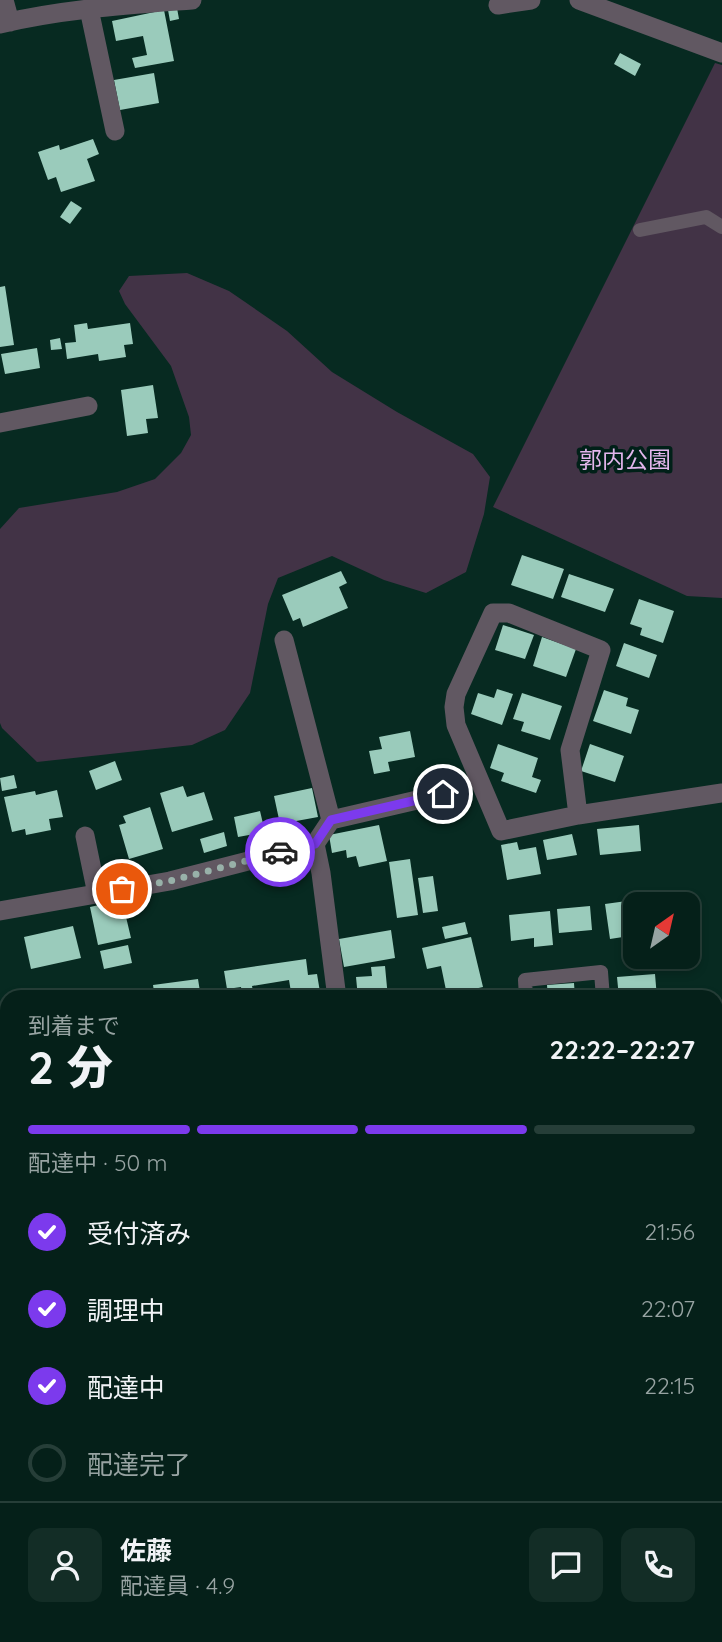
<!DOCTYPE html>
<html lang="ja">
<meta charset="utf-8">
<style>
body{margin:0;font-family:Quicksand,"Noto Sans JP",sans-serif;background:#132d26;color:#f1f3f6;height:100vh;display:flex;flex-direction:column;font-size:26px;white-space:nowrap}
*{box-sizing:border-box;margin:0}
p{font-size:23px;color:#97a3a2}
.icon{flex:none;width:38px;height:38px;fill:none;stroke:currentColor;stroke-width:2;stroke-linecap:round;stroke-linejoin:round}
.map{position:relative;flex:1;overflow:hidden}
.panel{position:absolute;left:0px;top:990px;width:723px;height:653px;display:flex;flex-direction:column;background:#052019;border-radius:21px 21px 0 0;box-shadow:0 4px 10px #0003,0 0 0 2px #263e38}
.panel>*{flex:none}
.needle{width:46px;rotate:34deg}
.controls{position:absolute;left:623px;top:892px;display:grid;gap:14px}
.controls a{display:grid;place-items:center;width:77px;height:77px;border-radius:14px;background:#052019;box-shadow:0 4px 10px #0003,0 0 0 2px #263e38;font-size:35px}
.pin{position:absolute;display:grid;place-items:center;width:60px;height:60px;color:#fff;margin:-30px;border:4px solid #fff;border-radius:50%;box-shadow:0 2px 7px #0007}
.courier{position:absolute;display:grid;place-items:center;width:70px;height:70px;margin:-35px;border:5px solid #7c3aed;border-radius:50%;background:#fff;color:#222;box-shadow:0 2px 9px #0007}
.head em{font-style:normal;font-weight:800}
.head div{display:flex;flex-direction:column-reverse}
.head{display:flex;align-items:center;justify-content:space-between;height:119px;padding:0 28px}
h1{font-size:46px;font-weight:800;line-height:52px}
.bar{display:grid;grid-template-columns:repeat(4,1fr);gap:10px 7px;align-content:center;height:84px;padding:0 28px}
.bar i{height:9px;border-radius:5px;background:#263e38}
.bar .current{background:#7c3aed}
.bar p{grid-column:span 4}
.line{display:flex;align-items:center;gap:18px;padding:0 28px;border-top:2px solid #263e38}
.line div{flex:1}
.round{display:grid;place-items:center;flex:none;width:74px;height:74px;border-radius:14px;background:#132d26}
ol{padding:0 28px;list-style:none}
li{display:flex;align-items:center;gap:21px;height:77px}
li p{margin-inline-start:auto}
li .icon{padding:7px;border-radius:50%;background:#7c3aed;color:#fff;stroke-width:4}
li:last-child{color:#97a3a2}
li i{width:38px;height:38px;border:4px solid #263e38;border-radius:50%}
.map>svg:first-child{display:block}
.green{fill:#423346}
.building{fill:#9acbbb}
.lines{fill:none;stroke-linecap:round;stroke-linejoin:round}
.service{stroke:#615862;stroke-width:14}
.minor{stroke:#615862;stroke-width:19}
.done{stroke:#98b1a9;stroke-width:7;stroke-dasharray:0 12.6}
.route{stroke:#7c3aed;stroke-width:9}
.labels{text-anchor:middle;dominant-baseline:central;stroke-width:7;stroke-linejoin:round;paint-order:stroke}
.park-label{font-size:23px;fill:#e2b6ec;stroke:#002018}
</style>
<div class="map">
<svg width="722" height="1642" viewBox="0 0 722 1642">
<rect width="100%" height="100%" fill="#072a21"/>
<path class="green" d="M 715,63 L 722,65 L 722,598 L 687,596 L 493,507 Z
M 187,273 L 229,291 L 287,331 L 332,372 L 397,412 L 473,454 L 490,477 L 484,514 L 466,572 L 426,593 L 384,580 L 332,556 L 278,578 L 268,604 L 250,693 L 225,730 L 192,745 L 37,762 L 2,728 L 0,723 L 0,529 L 19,508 L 117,492 L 155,479 L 181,453 L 191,435 L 189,417 L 171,366 L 125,304 L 119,291 L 129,276 Z"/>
<path class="building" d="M 177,8 L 179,19 L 170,21 L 168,10 Z
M 164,10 L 174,61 L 135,68 L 132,58 L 147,55 L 143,36 L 116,41 L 112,21 Z
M 620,53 L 641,64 L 635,76 L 614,64 Z
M 154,73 L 159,103 L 120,110 L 114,80 Z
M 93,139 L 99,154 L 87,159 L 95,181 L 61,192 L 56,177 L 48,180 L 38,152 L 59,145 L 60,150 Z
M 71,201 L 82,208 L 70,224 L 60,217 Z
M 5,286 L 14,345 L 0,347 L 0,287 Z
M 87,323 L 88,329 L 130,323 L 133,344 L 124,345 L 126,357 L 99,361 L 98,354 L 67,359 L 65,343 L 76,342 L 74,325 Z
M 60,338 L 62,349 L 51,350 L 50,340 Z
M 37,348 L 40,368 L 5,374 L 1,354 Z
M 153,385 L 158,418 L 146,419 L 148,433 L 127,436 L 121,390 Z
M 522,555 L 564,569 L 553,599 L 511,585 Z
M 341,571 L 347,583 L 339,587 L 348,608 L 303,627 L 300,618 L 293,621 L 282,595 Z
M 569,574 L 614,589 L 605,612 L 561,597 Z
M 639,599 L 674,611 L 663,643 L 640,635 L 642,628 L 630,624 Z
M 503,625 L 534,635 L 525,659 L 495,650 Z
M 542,637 L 576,649 L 566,677 L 533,666 Z
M 624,643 L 657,655 L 649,678 L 616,666 Z
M 497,689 L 513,694 L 502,725 L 471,714 L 478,693 L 494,698 Z
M 604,690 L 628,698 L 626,706 L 639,710 L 631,734 L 593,721 Z
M 522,693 L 562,706 L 550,740 L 521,731 L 524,722 L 513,719 Z
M 410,731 L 415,757 L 388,762 L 390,771 L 374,774 L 369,751 L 382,749 L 379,737 Z
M 498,744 L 538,758 L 532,777 L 541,780 L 536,793 L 501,781 L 504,773 L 490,768 Z
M 590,744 L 624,756 L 615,782 L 581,771 Z
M 115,761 L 122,780 L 96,790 L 89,771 Z
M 14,775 L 17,788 L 2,791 L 0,778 Z
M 183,786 L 187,797 L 204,792 L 213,820 L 172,832 L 160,793 Z
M 312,788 L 318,817 L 280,824 L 274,796 Z
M 57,790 L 63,817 L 49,819 L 51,830 L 26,835 L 25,829 L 12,832 L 4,797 L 35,791 L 36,795 Z
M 150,807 L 163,849 L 129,859 L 119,825 L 126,823 L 123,816 Z
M 260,811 L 265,832 L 238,837 L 234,817 Z
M 379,825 L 387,861 L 359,867 L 356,856 L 347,858 L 346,850 L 332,853 L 329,835 Z
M 639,825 L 641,851 L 600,855 L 597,829 Z
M 224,832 L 227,846 L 204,853 L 200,839 Z
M 572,834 L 577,855 L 547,860 L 543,840 Z
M 517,842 L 519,850 L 536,847 L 541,874 L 507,880 L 501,845 Z
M 410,859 L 418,915 L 397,918 L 389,862 Z
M 433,876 L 438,911 L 423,913 L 418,878 Z
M 122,900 L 131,938 L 98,945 L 90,907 Z
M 634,900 L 635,930 L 622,932 L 623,937 L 610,939 L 605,904 Z
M 590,906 L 592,930 L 559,933 L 557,909 Z
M 550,911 L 553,945 L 534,947 L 534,938 L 511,941 L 509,915 Z
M 465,922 L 468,934 L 445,939 L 442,927 Z
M 73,926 L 81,958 L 31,969 L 24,937 Z
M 391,930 L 395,958 L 344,967 L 339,939 Z
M 471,937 L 483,987 L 447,995 L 441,966 L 427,969 L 422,948 Z
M 128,945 L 132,963 L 104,969 L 100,951 Z
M 306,959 L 308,975 L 317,974 L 321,998 L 292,998 L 289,980 L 252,986 L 253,991 L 242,993 L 241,987 L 227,989 L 224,971 Z
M 385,966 L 388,998 L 358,998 L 356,977 L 372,976 L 371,967 Z
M 655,974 L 657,998 L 619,998 L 617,977 Z
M 198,979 L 201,998 L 155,998 L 153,985 Z
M 574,983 L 575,998 L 548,998 L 547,985 Z
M 0,1033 L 7,1033 L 7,1056 L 0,1056 Z
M 0,1069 L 7,1070 L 7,1091 L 0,1091 Z
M 716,1108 L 722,1110 L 722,1130 L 716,1146 Z
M 0,1191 L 7,1191 L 6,1255 L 0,1255 Z
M 716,1211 L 722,1211 L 722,1246 L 716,1246 Z
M 716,1328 L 722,1330 L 722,1342 L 716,1358 Z
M 0,1480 L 7,1481 L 7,1514 L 0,1513 Z
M 0,1539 L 7,1541 L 7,1561 L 0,1560 Z
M 721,1563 L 722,1564 L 722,1633 L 716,1631 L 716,1586 Z
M 0,1580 L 7,1581 L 7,1603 L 0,1601 Z
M 58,1636 L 122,1636 L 121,1642 L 57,1642 Z
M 135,1636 L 146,1636 L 173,1640 L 173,1642 L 134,1642 Z
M 197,1636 L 260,1636 L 259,1642 L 196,1642 Z
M 509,1636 L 531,1636 L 531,1642 L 508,1642 Z
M 581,1636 L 623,1636 L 623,1642 L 580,1642 Z"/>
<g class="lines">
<path class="service" d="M 640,230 L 706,217 L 722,227
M 526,998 L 525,980 L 601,972 L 603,998"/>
<path class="minor" d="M 4,0 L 10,22
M 579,0 L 722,53
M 498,5 L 531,0
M 89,9 L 115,131
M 0,24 C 63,9 127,5 192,0
M 0,423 L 88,406
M 284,640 L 331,820 L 315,844
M 578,815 L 570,750 L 601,650 L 509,613 L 493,613 L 456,694 L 454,707 L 456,725 L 501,831 L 578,815 L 722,793
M 331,820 L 443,794
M 85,836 L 97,894
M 0,911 L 170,881 L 315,844 L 321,873 L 337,998
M 0,1160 L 7,1160
M 716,1305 L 722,1304
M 716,1454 L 722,1437
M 24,1642 L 24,1636
M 650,1642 L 652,1636"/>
</g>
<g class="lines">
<path class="done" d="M 122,889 L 170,881 L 280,852"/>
<path class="route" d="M 280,852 L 315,844 L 331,820 L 443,794"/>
</g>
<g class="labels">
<g class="park-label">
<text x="625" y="459">郭内公園</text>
</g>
</g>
</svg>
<div class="controls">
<a><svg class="needle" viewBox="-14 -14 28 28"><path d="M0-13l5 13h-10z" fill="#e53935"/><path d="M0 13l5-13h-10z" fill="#97a3a2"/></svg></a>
</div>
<div class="pin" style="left:122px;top:889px;background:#ea580c"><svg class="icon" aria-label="bag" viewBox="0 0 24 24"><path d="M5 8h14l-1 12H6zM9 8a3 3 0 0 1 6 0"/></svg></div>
<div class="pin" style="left:443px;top:794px;background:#1f2937"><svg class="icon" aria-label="home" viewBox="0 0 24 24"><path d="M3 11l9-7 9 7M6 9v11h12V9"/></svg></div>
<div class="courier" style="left:280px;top:852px"><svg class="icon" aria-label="car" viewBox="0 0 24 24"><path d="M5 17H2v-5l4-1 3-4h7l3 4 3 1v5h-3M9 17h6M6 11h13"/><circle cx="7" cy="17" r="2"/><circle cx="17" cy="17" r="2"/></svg></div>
<section class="panel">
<div class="head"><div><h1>2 分</h1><p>到着まで</p></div><em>22:22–22:27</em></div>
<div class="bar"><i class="current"></i><i class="current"></i><i class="current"></i><i></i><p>配達中 · 50 m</p></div>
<ol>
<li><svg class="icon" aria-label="check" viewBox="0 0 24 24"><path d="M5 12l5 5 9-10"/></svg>受付済み<p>21:56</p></li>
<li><svg class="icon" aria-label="check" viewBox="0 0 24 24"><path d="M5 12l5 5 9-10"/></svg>調理中<p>22:07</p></li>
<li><svg class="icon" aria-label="check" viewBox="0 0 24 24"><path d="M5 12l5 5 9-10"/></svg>配達中<p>22:15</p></li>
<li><i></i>配達完了</li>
</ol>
<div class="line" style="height:126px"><a class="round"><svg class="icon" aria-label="person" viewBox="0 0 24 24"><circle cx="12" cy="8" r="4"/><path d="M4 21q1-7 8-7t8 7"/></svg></a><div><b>佐藤</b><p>配達員 · 4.9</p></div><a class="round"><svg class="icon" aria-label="chat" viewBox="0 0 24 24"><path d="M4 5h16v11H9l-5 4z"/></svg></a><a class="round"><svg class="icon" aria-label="phone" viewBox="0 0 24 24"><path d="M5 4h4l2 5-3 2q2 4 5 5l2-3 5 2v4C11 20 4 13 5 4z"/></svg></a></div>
</section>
</div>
